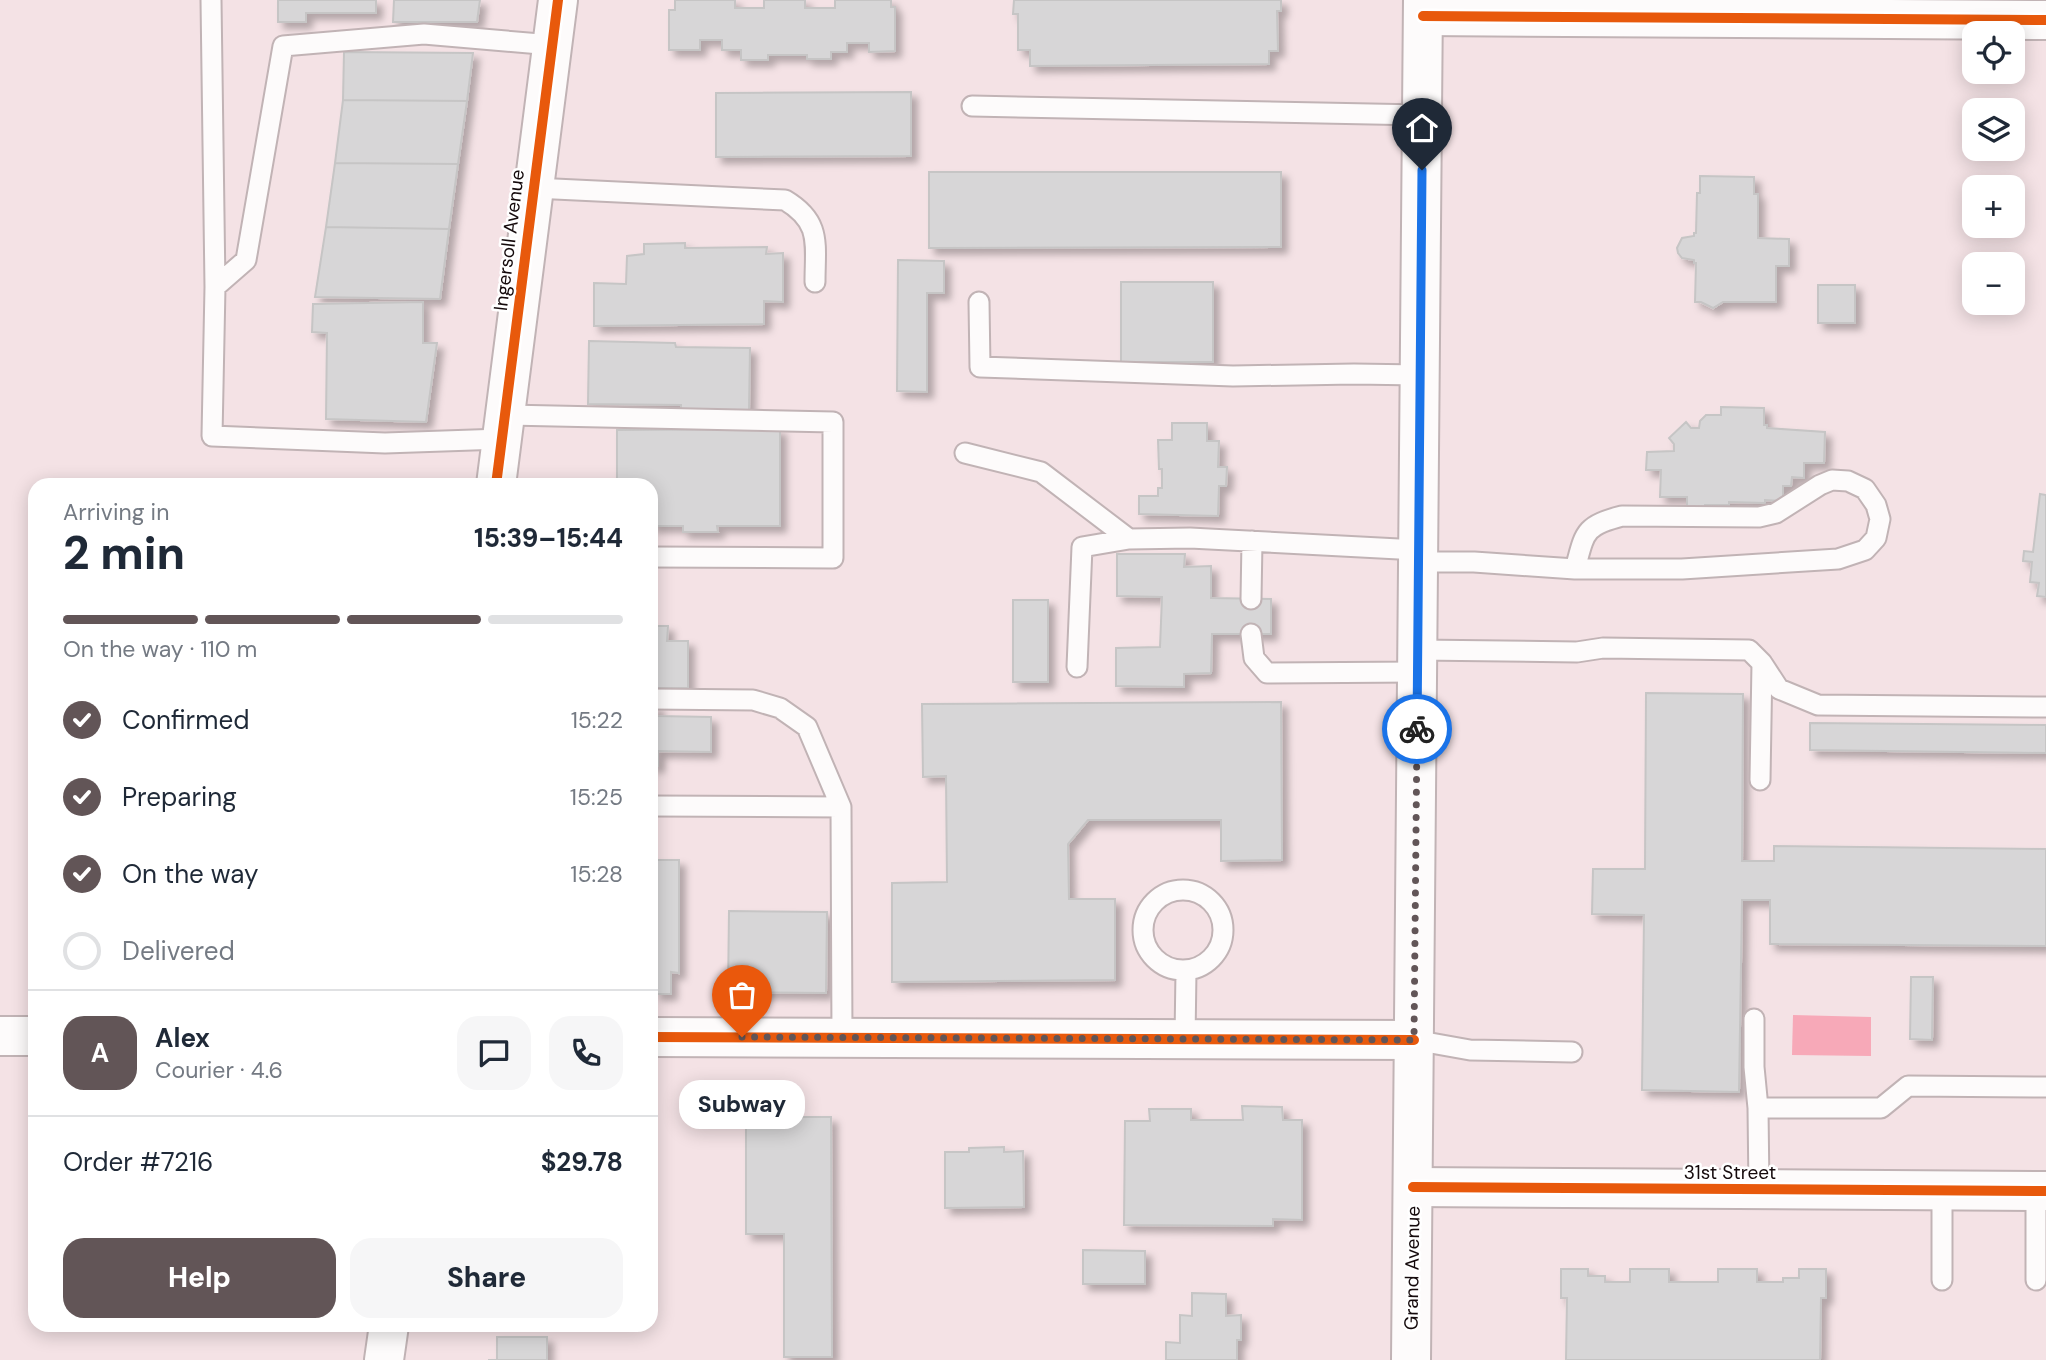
<!DOCTYPE html>
<meta charset="utf-8">
<style>
body{margin:0;font-family:"DM Sans",sans-serif;background:#f6f6f7;color:#1f2937;height:100vh;display:flex;flex-direction:column;font-size:26px;white-space:nowrap}
*{box-sizing:border-box;margin:0}
p{font-size:23px;color:#747a83}
.icon{flex:none;width:38px;height:38px;fill:none;stroke:currentColor;stroke-width:2;stroke-linecap:round;stroke-linejoin:round}
.map{position:relative;flex:1;overflow:hidden}
.panel{position:absolute;left:28px;top:478px;width:630px;height:854px;display:flex;flex-direction:column;background:#fff;border-radius:21px;box-shadow:0 4px 18px #0003}
.panel>*{flex:none}
.buttons{position:absolute;left:1962px;top:21px;display:grid;gap:14px}
.buttons a{display:grid;place-items:center;width:63px;height:63px;border-radius:14px;background:#fff;box-shadow:0 4px 18px #0003;font-size:35px}
.pin{position:absolute;display:grid;place-items:center;width:60px;height:60px;color:#fff;margin:-72px -30px;border-radius:50% 50% 50% 0;rotate:-45deg;box-shadow:0 0 7px #0007}
.pin .icon{rotate:45deg}
.courier{position:absolute;display:grid;place-items:center;width:70px;height:70px;margin:-35px;border:5px solid #1a73e8;border-radius:50%;background:#fff;color:#222;box-shadow:0 2px 9px #0007}
.bubble{position:absolute;height:49px;border-radius:21px;background:#fff;box-shadow:0 4px 18px #0003;font-size:23px;font-weight:800;line-height:49px;text-align:center}
.summary em{font-style:normal;font-weight:800}
.summary div{display:flex;flex-direction:column-reverse}
.summary{display:flex;align-items:center;justify-content:space-between;height:119px;padding:0 35px}
h1{font-size:46px;font-weight:800;line-height:52px}
.bar{display:grid;grid-template-columns:repeat(4,1fr);gap:10px 7px;align-content:center;height:84px;padding:0 35px}
.bar i{height:9px;border-radius:5px;background:#e0e1e3}
.bar .selected{background:#625557}
.bar p{grid-column:span 4}
.line{display:flex;align-items:center;gap:18px;padding:0 35px;border-top:2px solid #e0e1e3}
.line div{flex:1}
.round{display:grid;place-items:center;flex:none;width:74px;height:74px;border-radius:21px;background:#f6f6f7}
ol{padding:0 35px;list-style:none}
li{display:flex;align-items:center;gap:21px;height:77px}
li p{margin-inline-start:auto}
li .icon{padding:7px;border-radius:50%;background:#625557;color:#fff;stroke-width:4}
li:last-child{color:#747a83}
li i{width:38px;height:38px;border:4px solid #e0e1e3;border-radius:50%}
.action{display:flex;gap:14px;margin-top:auto;padding:14px 35px}
.action a{flex:1;height:80px;border-radius:21px;background:#625557;color:#fff;font-size:28px;font-weight:800;line-height:80px;text-align:center}
.action a+a{background:#f6f6f7;color:#1f2937}
.map>svg:first-child{display:block}
.water{fill:#f7a9b8}
.building{fill:#d7d6d7;stroke:#c6c5c5;stroke-width:2;filter:url(#shadow)}
.lines{fill:none;stroke-linecap:round;stroke-linejoin:round}
.service-casing{stroke:#c1b3b5;stroke-width:23}
.minor-casing{stroke:#c1b3b5;stroke-width:42}
.tertiary-casing{stroke:#c1b3b5;stroke-width:42}
.secondary-casing{stroke:#c1b3b5;stroke-width:42}
.service{stroke:#fdfbfb;stroke-width:19}
.minor{stroke:#fdfbfb;stroke-width:38}
.tertiary{stroke:#fdfbfb;stroke-width:38}
.secondary{stroke:#fdfbfb;stroke-width:38}
.cycleway-casing{stroke:#fff;stroke-width:15}
.cycleway{stroke:#e8590c;stroke-width:10}
.done{stroke:#625557;stroke-width:7;stroke-dasharray:0 12.6}
.route{stroke:#1a73e8;stroke-width:9}
.labels{text-anchor:middle;dominant-baseline:central;stroke-width:5;stroke-linejoin:round;paint-order:stroke}
.street-label{font-size:19px;fill:#14090b;stroke:#fff}
</style>
<div class="map">
<svg width="2046" height="1360" viewBox="0 0 2046 1360">
<defs>
<filter id="shadow"><feDropShadow dx="6" dy="6" stdDeviation="3.5" flood-color="#0004"/></filter>
</defs>
<rect width="100%" height="100%" fill="#f4e2e5"/>
<path class="water" d="M 1793,1015 L 1871,1017 L 1871,1056 L 1792,1055 Z"/>
<path class="building" d="M 278,0 L 376,0 L 376,13 L 306,13 L 306,22 L 278,22 Z
M 394,0 L 480,0 L 477,22 L 393,22 Z
M 675,0 L 735,0 L 735,8 L 764,8 L 764,0 L 805,0 L 805,8 L 835,8 L 835,0 L 891,0 L 891,7 L 895,7 L 895,51 L 869,52 L 869,43 L 847,43 L 847,52 L 831,52 L 831,59 L 807,59 L 807,55 L 768,55 L 768,60 L 741,60 L 741,50 L 722,50 L 722,40 L 700,40 L 700,50 L 669,50 L 669,10 L 675,10 Z
M 1014,0 L 1281,0 L 1281,11 L 1277,11 L 1278,51 L 1269,51 L 1269,64 L 1030,66 L 1030,50 L 1018,50 L 1018,14 L 1013,14 Z
M 344,52 L 473,53 L 467,101 L 343,100 Z
M 911,92 L 911,156 L 716,157 L 716,93 Z
M 343,100 L 467,101 L 458,164 L 335,163 Z
M 335,163 L 458,164 L 449,229 L 326,227 Z
M 929,172 L 1281,172 L 1281,247 L 929,248 Z
M 1700,176 L 1754,177 L 1754,194 L 1758,194 L 1758,238 L 1789,239 L 1789,266 L 1776,266 L 1776,302 L 1723,302 L 1713,308 L 1701,302 L 1695,302 L 1696,263 L 1694,263 L 1694,260 L 1682,258 L 1678,253 L 1677,248 L 1682,238 L 1694,236 L 1694,233 L 1696,233 L 1697,193 L 1700,193 Z
M 326,227 L 449,229 L 440,299 L 315,297 Z
M 685,243 L 685,248 L 767,247 L 766,254 L 783,253 L 783,302 L 764,301 L 764,324 L 594,326 L 594,283 L 626,284 L 627,256 L 644,254 L 644,244 Z
M 898,260 L 944,261 L 944,293 L 927,293 L 927,392 L 897,391 Z
M 1121,282 L 1213,282 L 1213,362 L 1121,362 Z
M 1818,285 L 1855,285 L 1855,323 L 1818,323 Z
M 423,302 L 423,343 L 437,343 L 426,422 L 326,419 L 327,333 L 312,332 L 313,304 Z
M 589,341 L 675,343 L 676,347 L 750,348 L 749,410 L 681,410 L 681,405 L 588,404 Z
M 1721,407 L 1764,408 L 1764,425 L 1767,425 L 1767,428 L 1825,432 L 1824,463 L 1804,463 L 1804,478 L 1792,477 L 1791,486 L 1783,486 L 1783,501 L 1765,500 L 1765,503 L 1729,502 L 1729,505 L 1705,505 L 1705,508 L 1687,508 L 1687,497 L 1660,497 L 1661,470 L 1646,470 L 1647,452 L 1674,451 L 1674,444 L 1669,438 L 1686,422 L 1691,428 L 1699,428 L 1700,421 L 1706,415 L 1721,415 Z
M 1172,423 L 1207,423 L 1207,441 L 1219,441 L 1218,467 L 1227,467 L 1226,486 L 1219,486 L 1218,516 L 1139,514 L 1139,496 L 1158,496 L 1158,488 L 1162,488 L 1162,469 L 1159,469 L 1158,440 L 1172,440 Z
M 780,429 L 780,526 L 717,526 L 718,532 L 683,532 L 683,526 L 651,526 L 651,485 L 617,485 L 617,430 Z
M 2040,494 L 2046,495 L 2046,597 L 2037,596 L 2039,583 L 2030,582 L 2032,562 L 2023,561 L 2024,551 L 2033,552 Z
M 1117,554 L 1185,554 L 1184,567 L 1211,566 L 1211,598 L 1271,599 L 1271,634 L 1212,634 L 1211,673 L 1184,674 L 1184,687 L 1116,686 L 1116,648 L 1160,647 L 1162,597 L 1117,596 Z
M 1013,600 L 1048,600 L 1048,682 L 1013,682 Z
M 651,626 L 668,626 L 667,641 L 688,641 L 688,688 L 651,688 Z
M 1646,693 L 1743,694 L 1742,861 L 1774,861 L 1774,846 L 2046,849 L 2046,946 L 1770,944 L 1770,900 L 1742,900 L 1739,1092 L 1642,1090 L 1644,915 L 1592,914 L 1593,869 L 1645,869 Z
M 1281,702 L 1282,860 L 1221,861 L 1221,820 L 1088,820 L 1068,844 L 1069,899 L 1115,899 L 1115,980 L 892,982 L 892,883 L 947,882 L 946,776 L 923,777 L 922,704 Z
M 651,706 L 657,706 L 657,716 L 711,717 L 711,752 L 658,751 L 658,766 L 651,766 Z
M 1810,723 L 2046,725 L 2046,753 L 1810,750 Z
M 651,860 L 679,860 L 679,973 L 671,972 L 671,994 L 655,994 L 655,973 L 651,973 Z
M 729,911 L 827,912 L 826,993 L 728,992 Z
M 1911,977 L 1933,977 L 1932,1040 L 1910,1039 Z
M 1242,1106 L 1282,1107 L 1283,1120 L 1302,1120 L 1302,1220 L 1273,1219 L 1273,1226 L 1124,1225 L 1125,1121 L 1150,1121 L 1149,1109 L 1191,1109 L 1191,1120 L 1243,1120 Z
M 746,1117 L 831,1117 L 832,1357 L 784,1357 L 784,1234 L 746,1234 Z
M 1004,1147 L 1004,1152 L 1023,1151 L 1024,1207 L 945,1208 L 945,1152 L 969,1152 L 969,1148 Z
M 1083,1250 L 1145,1251 L 1145,1284 L 1083,1284 Z
M 1561,1269 L 1588,1269 L 1588,1276 L 1605,1276 L 1605,1282 L 1630,1282 L 1630,1269 L 1669,1269 L 1669,1282 L 1718,1282 L 1718,1269 L 1757,1269 L 1757,1282 L 1783,1282 L 1783,1278 L 1799,1278 L 1799,1269 L 1826,1269 L 1826,1298 L 1821,1298 L 1820,1360 L 1566,1360 L 1567,1298 L 1561,1298 Z
M 1192,1293 L 1226,1294 L 1226,1316 L 1241,1315 L 1241,1340 L 1237,1340 L 1237,1360 L 1166,1360 L 1166,1342 L 1180,1343 L 1180,1315 L 1192,1316 Z
M 497,1337 L 547,1337 L 547,1360 L 488,1360 L 497,1360 Z"/>
<g class="lines">
<g class="service-casing">
<path id="service" d="M 211,0 L 215,287
M 972,106 L 1422,115
M 534,188 L 785,200 C 822,222 815,244 815,282
M 979,302 L 980,367 L 1233,376 L 1354,374 L 1420,375
M 505,415 L 833,422 L 833,558 L 651,557
M 502,439 L 385,443 L 212,436 L 215,287 L 246,260 L 283,46 L 424,34 L 552,45
M 965,453 L 1041,472 L 1129,539
M 1418,562 L 1474,562 L 1575,569 C 1585,533 1583,526 1622,516 L 1759,517 L 1776,513 L 1820,485 L 1832,480 L 1848,481 L 1865,489 L 1876,505 L 1880,519 L 1876,538 L 1865,550 L 1838,559 L 1682,569 L 1575,569
M 1251,599 L 1252,541
M 1251,634 L 1254,658 L 1267,673 L 1417,672
M 1418,650 L 1577,652 L 1603,648 L 1749,650 L 1762,663 L 1779,689 L 1818,705 L 2046,707
M 1077,667 L 1082,547 L 1129,539 L 1190,538 L 1418,550
M 651,699 L 753,700 L 780,708 L 807,727 L 841,807 L 842,1038
M 1760,780 L 1762,663
M 651,806 L 841,807
M1143 930a40 40 0 1 1 80 0a40 40 0 1 1-80 0Z
M 1754,1019 L 1754,1067 L 1758,1108 L 1759,1190
M 1185,1039 L 1186,971
M 1414,1040 L 1470,1050 L 1572,1052
M 1758,1108 L 1881,1108 L 1908,1086 L 2046,1087
M 1942,1190 L 1942,1280
M 2036,1191 L 2036,1280"/>
</g>
<g class="minor-casing">
<path id="minor" d="M 1423,16 L 2046,20
M 1413,1187 L 2046,1191"/>
</g>
<g class="tertiary-casing">
<path id="tertiary" d="M 651,1037 L 1414,1040"/>
</g>
<g class="secondary-casing">
<path id="secondary" d="M 496,485 L 558,0
M 0,1036 L 35,1036
M 384,1360 L 389,1325
M 1411,1360 L 1423,0"/>
</g>
<use href="#service" class="service"/>
<use href="#minor" class="minor"/>
<use href="#tertiary" class="tertiary"/>
<use href="#secondary" class="secondary"/>
<g class="cycleway-casing">
<path id="cycleway" d="M 1423,16 L 2046,20
M 496,485 L 558,0
M 651,1037 L 1414,1040
M 1413,1187 L 2046,1191"/>
</g>
<use href="#cycleway" class="cycleway"/>
</g>
<g class="lines">
<path class="done" d="M 742,1037 L 1414,1040 L 1417,729"/>
<path class="route" d="M 1417,729 L 1422,170"/>
</g>
<g class="labels">
<g class="street-label">
<text transform="translate(509 240) rotate(-83)">Ingersoll Avenue</text>
<text x="1730" y="1172">31st Street</text>
<text transform="translate(1412 1268) rotate(-89)">Grand Avenue</text>
</g>
</g>
</svg>
<div class="buttons">
<a><svg class="icon" aria-label="locate" viewBox="0 0 24 24"><circle cx="12" cy="12" r="6"/><path d="M12 2v4M12 18v4M2 12h4M18 12h4"/></svg></a>
<a><svg class="icon" aria-label="layers" viewBox="0 0 24 24"><path d="M12 4l9 5-9 5-9-5zM3 14l9 5 9-5"/></svg></a>
<a>+</a>
<a>−</a>
</div>
<div class="pin" style="left:742px;top:1037px;background:#ea580c"><svg class="icon" aria-label="bag" viewBox="0 0 24 24"><path d="M5 8h14l-1 12H6zM9 8a3 3 0 0 1 6 0"/></svg></div>
<div class="pin" style="left:1422px;top:170px;background:#1f2937"><svg class="icon" aria-label="home" viewBox="0 0 24 24"><path d="M3 11l9-7 9 7M6 9v11h12V9"/></svg></div>
<div class="courier" style="left:1417px;top:729px"><svg class="icon" aria-label="bike" viewBox="0 0 24 24"><circle cx="6" cy="16" r="4"/><circle cx="18" cy="16" r="4"/><path d="M6 16l4-8h5l3 8M10 8l3 8H6M13 5h3"/></svg></div>
<div class="bubble" style="left:679px;top:1080px;width:126px">Subway</div>
<section class="panel">
<div class="summary"><div><h1>2 min</h1><p>Arriving in</p></div><em>15:39–15:44</em></div>
<div class="bar"><i class="selected"></i><i class="selected"></i><i class="selected"></i><i></i><p>On the way · 110 m</p></div>
<ol>
<li><svg class="icon" aria-label="check" viewBox="0 0 24 24"><path d="M5 12l5 5 9-10"/></svg>Confirmed<p>15:22</p></li>
<li><svg class="icon" aria-label="check" viewBox="0 0 24 24"><path d="M5 12l5 5 9-10"/></svg>Preparing<p>15:25</p></li>
<li><svg class="icon" aria-label="check" viewBox="0 0 24 24"><path d="M5 12l5 5 9-10"/></svg>On the way<p>15:28</p></li>
<li><i></i>Delivered</li>
</ol>
<div class="line" style="height:126px"><b class="round" style="background:#625557;color:#fff">A</b><div><b>Alex</b><p>Courier · 4.6</p></div><a class="round"><svg class="icon" aria-label="chat" viewBox="0 0 24 24"><path d="M4 5h16v11H9l-5 4z"/></svg></a><a class="round"><svg class="icon" aria-label="phone" viewBox="0 0 24 24"><path d="M5 4h4l2 5-3 2q2 4 5 5l2-3 5 2v4C11 20 4 13 5 4z"/></svg></a></div>
<div class="line" style="height:91px"><div>Order #7216</div><b>$29.78</b></div>
<div class="action"><a>Help</a><a>Share</a></div>
</section>
</div>
